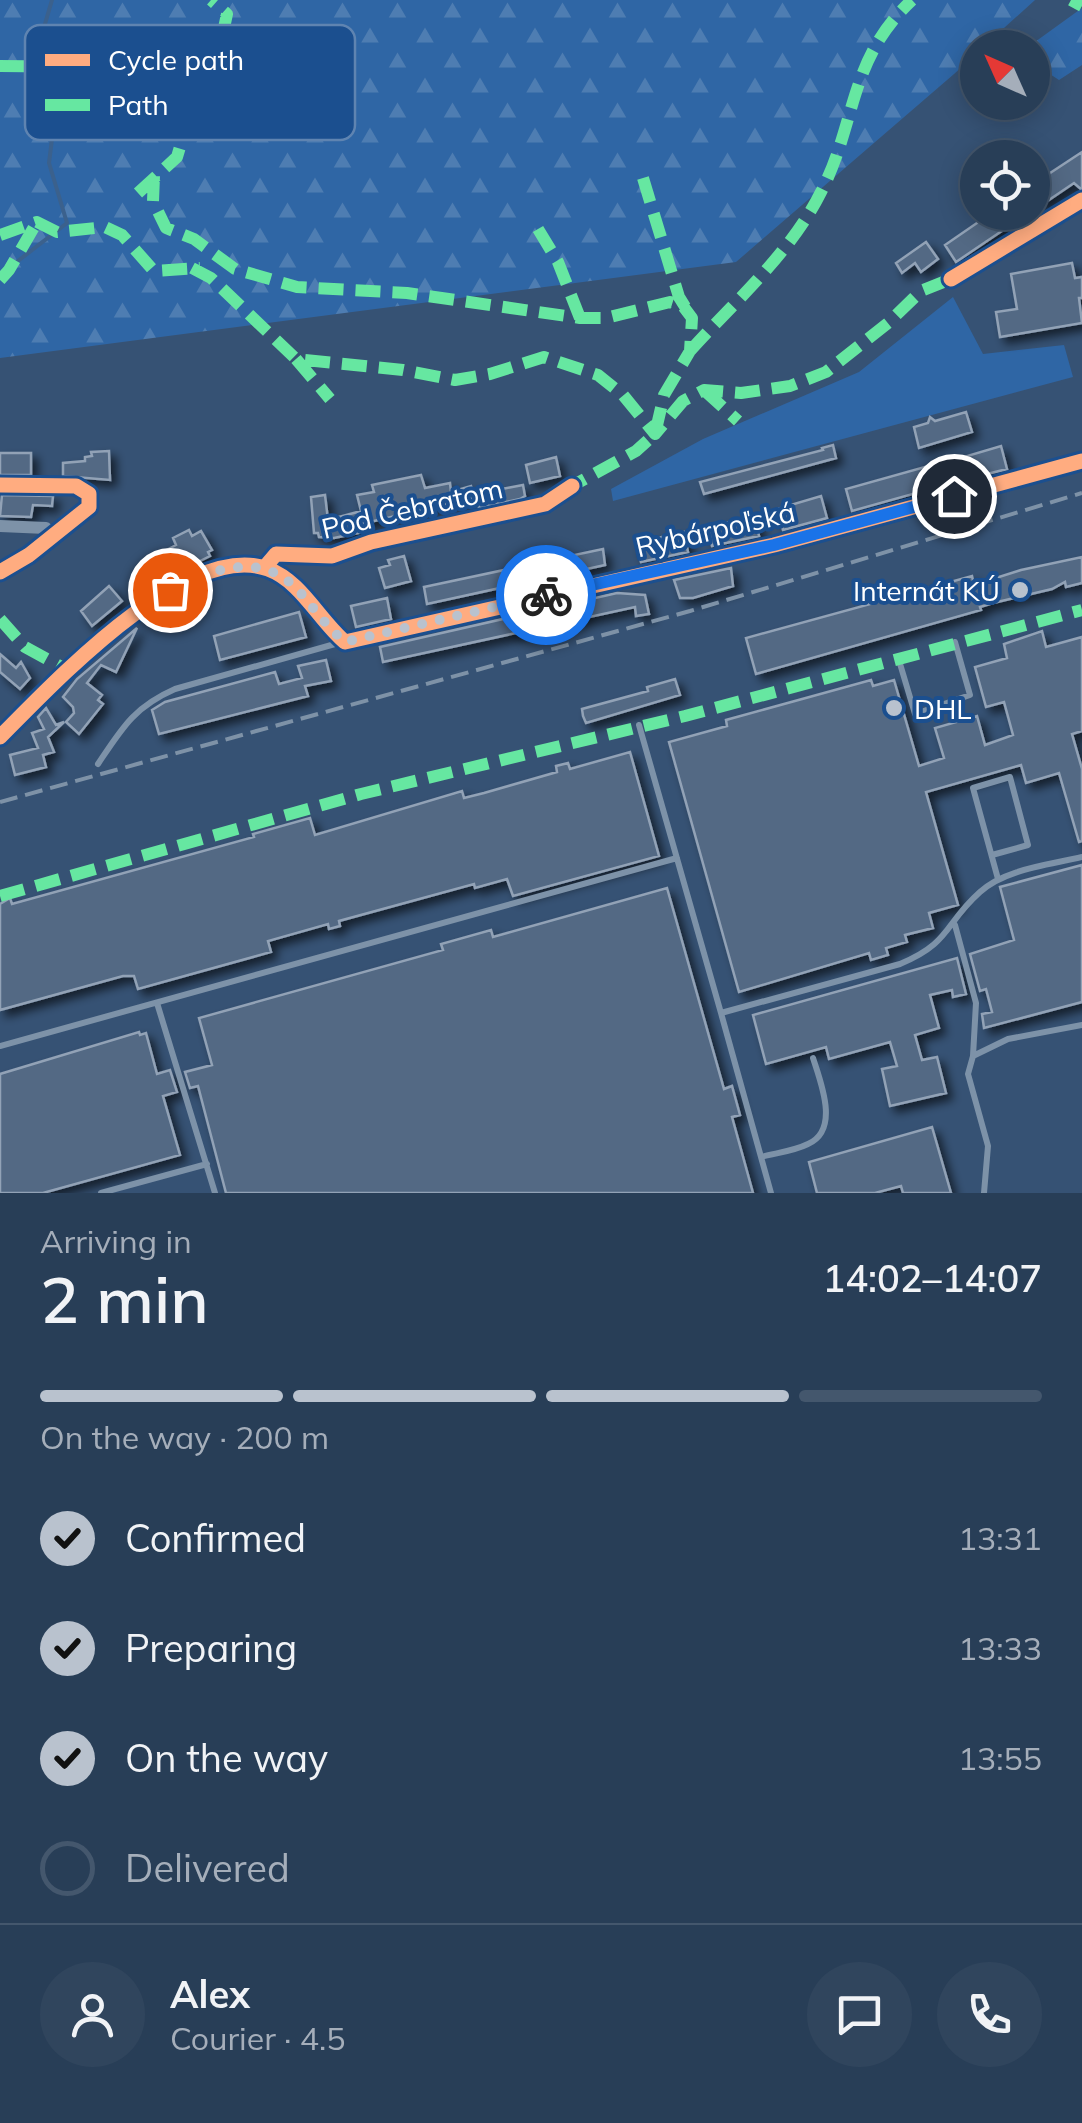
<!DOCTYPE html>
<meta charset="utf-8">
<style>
body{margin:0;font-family:Mulish,sans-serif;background:#30455d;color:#f1f3f6;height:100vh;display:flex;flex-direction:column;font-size:38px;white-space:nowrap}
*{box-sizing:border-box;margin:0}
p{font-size:32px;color:#a5aeba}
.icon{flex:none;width:55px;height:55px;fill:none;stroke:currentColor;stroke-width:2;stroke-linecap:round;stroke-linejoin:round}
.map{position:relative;height:1193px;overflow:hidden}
.drawer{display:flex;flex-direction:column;background:#283e57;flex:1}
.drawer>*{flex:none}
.needle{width:65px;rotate:315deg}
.fabs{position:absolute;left:960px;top:30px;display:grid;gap:20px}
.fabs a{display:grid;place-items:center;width:90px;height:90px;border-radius:50%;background:#283e57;box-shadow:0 5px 25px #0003,0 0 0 2px #44576d;font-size:50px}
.pin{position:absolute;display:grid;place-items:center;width:85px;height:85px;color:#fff;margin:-42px;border:5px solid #fff;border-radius:50%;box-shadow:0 2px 10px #0007}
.courier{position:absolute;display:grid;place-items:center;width:100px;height:100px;margin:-50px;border:8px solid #1a73e8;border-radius:50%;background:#fff;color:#222;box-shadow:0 2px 12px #0007}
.overview em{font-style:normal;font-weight:600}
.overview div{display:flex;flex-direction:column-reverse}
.overview{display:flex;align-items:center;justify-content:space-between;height:170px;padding:0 40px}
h1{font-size:65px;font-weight:600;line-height:75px}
.bar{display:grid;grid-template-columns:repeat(4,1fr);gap:15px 10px;align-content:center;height:120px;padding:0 40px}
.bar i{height:12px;border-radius:8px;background:#44576d}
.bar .selected{background:#b9c2ce}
.bar p{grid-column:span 4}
.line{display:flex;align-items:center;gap:25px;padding:0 40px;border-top:2px solid #44576d}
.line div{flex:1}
.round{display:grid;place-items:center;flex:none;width:105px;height:105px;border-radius:52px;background:#30455d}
ol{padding:0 40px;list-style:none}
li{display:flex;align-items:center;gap:30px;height:110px}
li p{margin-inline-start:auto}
li .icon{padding:10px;border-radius:50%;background:#b9c2ce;color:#111;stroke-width:4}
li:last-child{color:#a5aeba}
li i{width:55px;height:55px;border:5px solid #44576d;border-radius:50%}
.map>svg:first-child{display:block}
.forest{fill:url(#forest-firs)}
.garden{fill:#2f66a5}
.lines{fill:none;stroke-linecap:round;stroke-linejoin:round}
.stream{stroke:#3b618d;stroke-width:4}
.building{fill:#526984;stroke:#92a2b6;stroke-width:2.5;filter:url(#shadow)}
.lane{stroke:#7d92a8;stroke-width:6}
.street{stroke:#7d92a8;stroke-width:12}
.secondary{stroke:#798da4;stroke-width:18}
.rail{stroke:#7e92a7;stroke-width:4;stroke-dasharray:18 8;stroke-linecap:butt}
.quiet{stroke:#66e7a1;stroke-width:12;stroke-dasharray:25 12;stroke-linecap:butt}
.cycleway-casing{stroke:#1b4f8f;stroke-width:21}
.cycleway{stroke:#ffac80;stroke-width:15}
.done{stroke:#b9c2ce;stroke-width:10;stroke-dasharray:0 18}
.route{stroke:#1a73e8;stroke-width:12}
.poi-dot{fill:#b9c2ce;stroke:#1b4f8f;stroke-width:4}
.labels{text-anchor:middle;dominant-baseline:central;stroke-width:8;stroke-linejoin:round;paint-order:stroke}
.street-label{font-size:28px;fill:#fff;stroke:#1b4f8f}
.poi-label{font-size:28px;fill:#fff;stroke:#1b4f8f;text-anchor:end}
.key{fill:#1b4f8f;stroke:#5f84b1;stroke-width:2.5}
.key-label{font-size:28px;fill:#fff}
</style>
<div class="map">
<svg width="1082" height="1193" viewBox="0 0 1082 1193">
<defs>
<pattern id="forest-firs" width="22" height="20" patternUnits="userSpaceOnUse" patternTransform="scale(2.5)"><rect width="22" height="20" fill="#2f66a5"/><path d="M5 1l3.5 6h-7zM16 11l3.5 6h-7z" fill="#4e7db2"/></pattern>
<filter id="shadow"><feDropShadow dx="6" dy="6" stdDeviation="5" flood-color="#0009"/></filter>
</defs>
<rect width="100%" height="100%" fill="#365274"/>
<path class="forest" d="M 0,0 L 1035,0 L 983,47 L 978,48 L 977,53 L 954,74 L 736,262 L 0,358 Z
M 1082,8 L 1082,65 L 1059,80 L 1033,63 L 1032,48 L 1028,47 Z"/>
<path class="garden" d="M 953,297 L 983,354 L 1064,345 L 1073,377 L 613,501 L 611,489 L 703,439 L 859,372 Z"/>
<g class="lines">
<path class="stream" d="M 14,264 L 67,223 L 49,163 L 53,131 L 38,66 L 40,41 L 52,0"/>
</g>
<path class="building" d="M 1082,152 L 1082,190 L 1074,183 L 1040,206 L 1032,196 L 1032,185 Z
M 993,212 L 1030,212 L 956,262 L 945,245 Z
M 926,242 L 938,259 L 921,272 L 915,263 L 902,273 L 896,263 Z
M 1072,263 L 1075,278 L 1082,277 L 1082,298 L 1079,298 L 1082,323 L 1000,337 L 996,312 L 1017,309 L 1011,274 Z
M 966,412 L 972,432 L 919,448 L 914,427 L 928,423 L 930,417 L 935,421 Z
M 833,445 L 836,458 L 704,494 L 700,482 L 823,450 L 822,448 Z
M 1001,446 L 1007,469 L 963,480 L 957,459 Z
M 109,451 L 110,480 L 63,476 L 63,463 L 85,461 L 85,457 L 92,456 L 91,452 Z
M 0,453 L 31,453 L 31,475 L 0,475 Z
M 556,457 L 560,476 L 530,483 L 526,465 Z
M 932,465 L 938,487 L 852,511 L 846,489 Z
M 421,475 L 425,488 L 450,483 L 451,492 L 471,486 L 474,498 L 361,524 L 363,532 L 334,538 L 319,537 L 318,533 L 314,533 L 311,497 L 325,495 L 328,520 L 361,511 L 357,495 L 374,492 L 372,485 Z
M 523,485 L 525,496 L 520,499 L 479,508 L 476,494 Z
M 2,495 L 53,496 L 52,506 L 33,505 L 31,517 L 0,516 Z
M 821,496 L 827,518 L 783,530 L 777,509 Z
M 755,516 L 759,536 L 712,546 L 708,527 Z
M 189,530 L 192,536 L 201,531 L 212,550 L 208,552 L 210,556 L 172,575 L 161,553 L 176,545 L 173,538 Z
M 684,532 L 688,552 L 641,562 L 636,543 Z
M 603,549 L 605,565 L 427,604 L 424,587 Z
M 404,556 L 411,581 L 385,588 L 379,568 L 390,565 L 388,560 Z
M 1082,557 L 1082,583 L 1066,587 L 1065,582 L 1052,589 L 993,603 L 980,607 L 981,610 L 756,674 L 746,638 L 972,576 L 974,585 L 1021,570 Z
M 731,568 L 733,586 L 693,598 L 680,598 L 674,580 Z
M 109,586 L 122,601 L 92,626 L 81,611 Z
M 617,593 L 645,595 L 649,614 L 636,616 L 635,607 L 383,662 L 380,647 Z
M 387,598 L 391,619 L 356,627 L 351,606 Z
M 299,612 L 306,637 L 220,660 L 214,636 Z
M 137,628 L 116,672 L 101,665 L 87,683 L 102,695 L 98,700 L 103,704 L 79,734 L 66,722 L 74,713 L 73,707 L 63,697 L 77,679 Z
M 1042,631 L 1046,647 L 1082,637 L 1082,731 L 1072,734 L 1082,769 L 1082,841 L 1079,842 L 1059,773 L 1026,783 L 1021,765 L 926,792 L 958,905 L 929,913 L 933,928 L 905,935 L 907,942 L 886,948 L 888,955 L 871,960 L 869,953 L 739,992 L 669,742 L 727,726 L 726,720 L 871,680 L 873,686 L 894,680 L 919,766 L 944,758 L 935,728 L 977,716 L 985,745 L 1013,735 L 1004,702 L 986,707 L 975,667 L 1007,658 L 1004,644 Z
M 0,654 L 16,668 L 21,662 L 30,678 L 20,689 L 0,672 Z
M 326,660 L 331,681 L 305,686 L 308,696 L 159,734 L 152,710 L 165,702 L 275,672 L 279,684 L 302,678 L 298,666 Z
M 675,679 L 680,695 L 586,723 L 583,716 L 582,709 L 648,691 L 647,687 Z
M 46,708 L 56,725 L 64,722 L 48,737 L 54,752 L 43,755 L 46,767 L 15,775 L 10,755 L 38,748 L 32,733 L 44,729 L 38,717 Z
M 630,752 L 659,856 L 513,896 L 507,879 L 475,888 L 474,884 L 339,921 L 340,926 L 329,929 L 328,924 L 268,941 L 271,952 L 138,989 L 134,976 L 123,976 L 0,1010 L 0,904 L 10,898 L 12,904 L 254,837 L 253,834 L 310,818 L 315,835 L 462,791 L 464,798 L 484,793 L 557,772 L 556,766 L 568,763 L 570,769 Z
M 1082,865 L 1082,1002 L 984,1028 L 982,1014 L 992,1012 L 986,989 L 980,991 L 970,954 L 1014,940 L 1000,887 Z
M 667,888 L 724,1089 L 732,1086 L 740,1115 L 732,1117 L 753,1193 L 226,1193 L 198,1086 L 190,1088 L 185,1072 L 212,1065 L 199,1018 L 443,950 L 441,944 L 491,930 L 493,937 Z
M 957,958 L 966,994 L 953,997 L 952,990 L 930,995 L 939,1028 L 915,1035 L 922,1060 L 937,1057 L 946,1093 L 890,1106 L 882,1069 L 897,1066 L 890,1042 L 829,1059 L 826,1047 L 766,1064 L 753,1015 Z
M 139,1032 L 140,1035 L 146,1033 L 157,1074 L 170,1070 L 177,1092 L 163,1096 L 180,1155 L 43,1193 L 0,1193 L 0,1074 Z
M 932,1127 L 951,1193 L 903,1193 L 901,1186 L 875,1193 L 817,1193 L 809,1162 Z"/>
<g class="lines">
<path class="lane" d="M 898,657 L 915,714 L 970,695 L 955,642
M 639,725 L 721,1013
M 98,764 C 122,728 134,707 175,689 L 342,642
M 992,855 L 1028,845 L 1010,777 L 973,788 L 998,879
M 955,925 L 976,1003 L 973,1056
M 157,1003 L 215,1193
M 0,1046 L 677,858
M 761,1157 C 776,1153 794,1151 808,1144 C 840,1130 821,1083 813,1058
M 101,1193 L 207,1164
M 771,1193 L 721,1013 L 900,964 C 951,943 944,924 980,892 C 1005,869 1049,865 1082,857
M 984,1193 L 988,1146 L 968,1074 L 973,1056 L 1008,1039 L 1082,1025"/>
<path class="street" d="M 951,279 L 1082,200
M 0,485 L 76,486 L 89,494 L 89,507 L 29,555 L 0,572
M 0,526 L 46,528 L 51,535
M 265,567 L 276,554 L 332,556 L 371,542 L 545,504 L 572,486"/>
<path class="secondary" d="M 0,737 C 52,685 187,539 268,569 C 301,581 319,620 345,642 L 774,545 L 1082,461"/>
<path class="rail" d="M 0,802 L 690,611 L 1082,493"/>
<path class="quiet" d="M 1071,0 L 1082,6
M 0,66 C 40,66 113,67 149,85 C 165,93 180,106 195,116
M 154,176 L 153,201 L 166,228 L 194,239 L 235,269 L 297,287 L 407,293 L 580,318 L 606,318 L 670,302 L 683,306 L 692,318 L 690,351 L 664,395 L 655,434 L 636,451 L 572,486
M 643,178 L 679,297 L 689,313
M 138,193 L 177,157 L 182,140 L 195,116 L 203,82 L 218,56 L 227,14 L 211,0
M 538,229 L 558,262 L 580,318
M 0,235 L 37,222 L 57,232 L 105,227 L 122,235 L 154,271 L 200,268
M 192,268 L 211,278 L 296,359 L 403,370 L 455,380 L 490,374 L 544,357 L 598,375 L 623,395 L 655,434 L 683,401 L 704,390 L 741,393 L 790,386 L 826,372 L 888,323 L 921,291 L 951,279
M 0,280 L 9,270 L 37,222
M 690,351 C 736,300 790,254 821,192 C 857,122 848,60 912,0
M 296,359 L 330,399
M 704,390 L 738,421
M 0,619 L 25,647 L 67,670
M 0,896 L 361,794 L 685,716 L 1082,610"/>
<g class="cycleway-casing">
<path id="cycleway" d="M 951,279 L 1082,200
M 0,485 L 76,486 L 89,494 L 89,507 L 29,555 L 0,572
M 265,567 L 276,554 L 332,556 L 371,542 L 545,504 L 572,486
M 0,737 C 52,685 187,539 268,569 C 301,581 319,620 345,642 L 774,545 L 1082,461"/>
</g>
<use href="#cycleway" class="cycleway"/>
</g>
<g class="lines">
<path class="done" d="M 170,590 C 212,570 260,550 298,590 C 314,608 326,626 345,642 L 546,595"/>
<path class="route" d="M 546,595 L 774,545 L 954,496"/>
</g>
<g class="poi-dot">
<circle cx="1020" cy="590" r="10"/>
<circle cx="894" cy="708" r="10"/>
</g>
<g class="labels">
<g class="street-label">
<text transform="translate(412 508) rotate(-13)">Pod Čebratom</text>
<text transform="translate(715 529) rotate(-13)">Rybárpoľská</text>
</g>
<g class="poi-label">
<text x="1000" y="590">Internát KÚ</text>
<text x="914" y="708" text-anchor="start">DHL</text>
</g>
</g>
<rect x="25" y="25" width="330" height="115" rx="15" class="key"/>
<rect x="45" y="54" width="45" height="12" fill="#ffac80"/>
<rect x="45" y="99" width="45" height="12" fill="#66e7a1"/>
<g class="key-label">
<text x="108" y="70">Cycle path</text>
<text x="108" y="115">Path</text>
</g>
</svg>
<div class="fabs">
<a><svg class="needle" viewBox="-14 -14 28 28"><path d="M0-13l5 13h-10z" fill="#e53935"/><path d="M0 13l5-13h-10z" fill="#a5aeba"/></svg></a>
<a><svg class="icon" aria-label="locate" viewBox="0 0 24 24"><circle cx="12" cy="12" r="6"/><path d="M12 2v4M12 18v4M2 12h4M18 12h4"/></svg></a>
</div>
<div class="pin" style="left:170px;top:590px;background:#ea580c"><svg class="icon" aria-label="bag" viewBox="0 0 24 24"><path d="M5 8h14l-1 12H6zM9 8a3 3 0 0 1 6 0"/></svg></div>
<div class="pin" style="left:954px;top:496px;background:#1f2937"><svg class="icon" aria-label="home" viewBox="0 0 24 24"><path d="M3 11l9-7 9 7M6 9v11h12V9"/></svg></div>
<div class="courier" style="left:546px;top:595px"><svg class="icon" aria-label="bike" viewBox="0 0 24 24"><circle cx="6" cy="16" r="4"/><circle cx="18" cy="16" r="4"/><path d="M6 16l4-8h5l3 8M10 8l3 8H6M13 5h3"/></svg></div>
</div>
<section class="drawer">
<div class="overview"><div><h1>2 min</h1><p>Arriving in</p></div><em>14:02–14:07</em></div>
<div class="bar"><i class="selected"></i><i class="selected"></i><i class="selected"></i><i></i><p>On the way · 200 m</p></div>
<ol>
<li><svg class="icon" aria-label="check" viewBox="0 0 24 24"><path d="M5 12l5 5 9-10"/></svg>Confirmed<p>13:31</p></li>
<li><svg class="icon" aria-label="check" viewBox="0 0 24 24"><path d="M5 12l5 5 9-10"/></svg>Preparing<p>13:33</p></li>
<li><svg class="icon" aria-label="check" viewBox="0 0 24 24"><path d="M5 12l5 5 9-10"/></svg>On the way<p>13:55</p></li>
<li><i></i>Delivered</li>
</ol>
<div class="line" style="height:180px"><a class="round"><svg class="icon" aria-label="person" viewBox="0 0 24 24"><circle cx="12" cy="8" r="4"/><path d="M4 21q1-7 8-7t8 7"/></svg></a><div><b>Alex</b><p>Courier · 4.5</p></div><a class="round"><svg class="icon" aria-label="chat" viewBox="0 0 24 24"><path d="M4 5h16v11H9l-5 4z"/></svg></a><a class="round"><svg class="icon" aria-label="phone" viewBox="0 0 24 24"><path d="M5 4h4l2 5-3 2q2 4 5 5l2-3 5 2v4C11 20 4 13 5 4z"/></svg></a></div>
</section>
